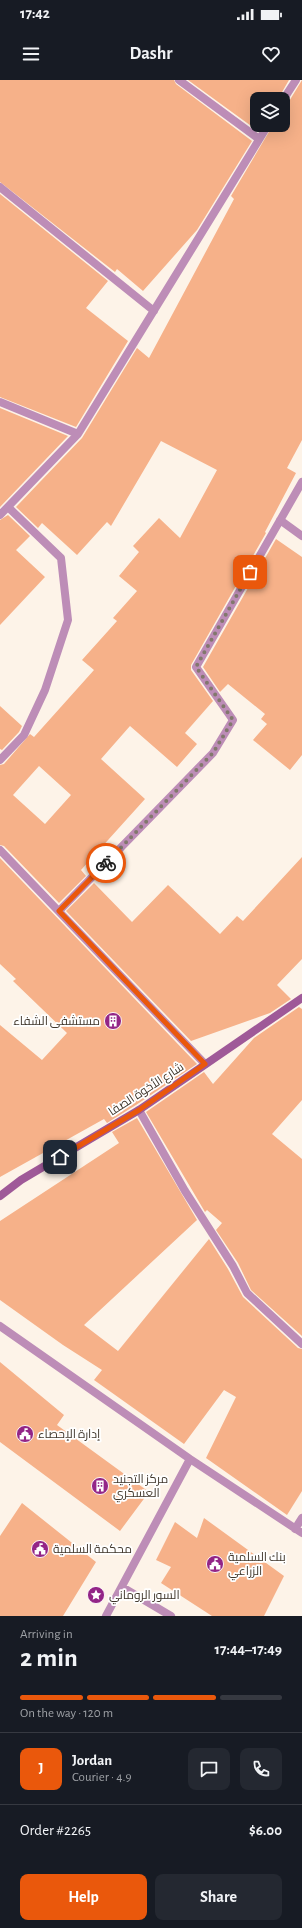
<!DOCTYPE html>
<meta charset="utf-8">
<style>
body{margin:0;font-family:"Alegreya Sans",Cairo,sans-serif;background:#242831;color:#f1f3f6;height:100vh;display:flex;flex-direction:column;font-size:15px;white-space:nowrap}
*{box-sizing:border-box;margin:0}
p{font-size:13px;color:#9ea1a6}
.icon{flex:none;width:22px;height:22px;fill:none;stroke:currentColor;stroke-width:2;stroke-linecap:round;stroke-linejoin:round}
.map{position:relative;height:1536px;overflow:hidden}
.side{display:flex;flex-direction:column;background:#171b24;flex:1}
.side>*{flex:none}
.controls{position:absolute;left:250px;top:12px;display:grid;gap:8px}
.controls a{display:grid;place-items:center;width:40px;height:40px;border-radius:8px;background:#171b24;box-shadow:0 4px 16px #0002;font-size:20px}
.pin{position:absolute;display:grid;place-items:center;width:34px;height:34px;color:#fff;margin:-17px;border-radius:8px;box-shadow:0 2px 6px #0006}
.courier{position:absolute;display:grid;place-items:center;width:40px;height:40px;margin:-20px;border:3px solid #ea580c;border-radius:50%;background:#fff;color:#222;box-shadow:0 1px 5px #0007}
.overview em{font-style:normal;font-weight:700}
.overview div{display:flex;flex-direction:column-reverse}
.overview{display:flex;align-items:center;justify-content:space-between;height:68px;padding:0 20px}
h1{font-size:26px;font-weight:700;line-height:30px}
.bar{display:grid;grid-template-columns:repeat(4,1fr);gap:6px 4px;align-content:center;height:48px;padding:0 20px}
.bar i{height:5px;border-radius:3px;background:#363941}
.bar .current{background:#ea580c}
.bar p{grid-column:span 4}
.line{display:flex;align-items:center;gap:10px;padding:0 20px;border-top:1px solid #363941}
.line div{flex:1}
.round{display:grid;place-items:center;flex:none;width:42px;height:42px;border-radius:8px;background:#242831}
.primary-button{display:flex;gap:8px;margin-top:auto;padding:8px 20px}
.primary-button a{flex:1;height:46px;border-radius:8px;background:#ea580c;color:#fff;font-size:16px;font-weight:700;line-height:46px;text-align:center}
.primary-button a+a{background:#242831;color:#f1f3f6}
.status{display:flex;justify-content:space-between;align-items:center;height:28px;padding:0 20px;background:#171b24;direction:ltr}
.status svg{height:11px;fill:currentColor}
header{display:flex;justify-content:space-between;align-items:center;height:52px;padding:0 20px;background:#171b24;font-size:18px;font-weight:700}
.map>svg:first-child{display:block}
.building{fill:#f6b189;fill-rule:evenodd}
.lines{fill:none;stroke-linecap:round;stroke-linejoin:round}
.street{stroke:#bd8db7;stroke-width:8}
.secondary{stroke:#9f5998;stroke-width:8}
.done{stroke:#82786d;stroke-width:4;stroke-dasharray:0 7.2}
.route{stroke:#ea580c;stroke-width:5}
.labels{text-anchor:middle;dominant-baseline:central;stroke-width:3.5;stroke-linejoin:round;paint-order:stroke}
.poi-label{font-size:12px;fill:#3f362b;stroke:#fff;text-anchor:start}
.street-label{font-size:12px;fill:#3f362b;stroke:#fff}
</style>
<div class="status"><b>17:42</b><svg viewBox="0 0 49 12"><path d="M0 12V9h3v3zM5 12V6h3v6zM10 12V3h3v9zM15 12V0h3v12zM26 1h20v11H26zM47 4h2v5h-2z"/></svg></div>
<header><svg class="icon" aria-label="menu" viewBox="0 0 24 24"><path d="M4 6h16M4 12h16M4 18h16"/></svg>Dashr<svg class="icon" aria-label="heart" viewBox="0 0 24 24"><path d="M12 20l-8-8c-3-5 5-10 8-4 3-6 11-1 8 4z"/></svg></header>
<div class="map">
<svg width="302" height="1536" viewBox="0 0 302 1536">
<rect width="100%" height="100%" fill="#fdf3e8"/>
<path class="building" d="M 0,0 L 174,0 L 176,4 L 252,61 L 197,150 L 143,211 L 117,189 L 115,192 L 0,102 Z
M 188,0 L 289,0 L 278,19 L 257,19 L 257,45 L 262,45 L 258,51 Z
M 302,0 L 302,360 L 287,388 L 296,393 L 265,452 L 266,453 L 191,585 L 191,590 L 213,621 L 185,653 L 197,664 L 177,687 L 130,646 L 101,679 L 145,719 L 81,790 L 86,796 L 59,823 L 4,766 L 0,765 L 0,685 L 4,684 L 30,654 L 34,657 L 94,590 L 82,580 L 117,541 L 113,538 L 137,511 L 119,496 L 139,472 L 133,466 L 159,438 L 180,458 L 217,390 L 161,361 L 111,446 L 107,442 L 77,475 L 42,443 L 38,448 L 16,427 L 82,358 L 137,268 L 149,278 L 234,119 L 231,116 L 273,45 L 283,45 L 283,25 L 288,23 ZM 39,686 L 71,715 L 45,744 L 13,715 Z
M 0,114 L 108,201 L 86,228 L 128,261 L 76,347 L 0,317 Z
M 0,328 L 68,356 L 0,427 Z
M 8,435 L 30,456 L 16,470 L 45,497 L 0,545 L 0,440 Z
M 276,459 L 302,477 L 302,675 L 290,690 L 253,660 L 267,644 L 261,639 L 265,634 L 228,604 L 220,612 L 203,587 Z
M 0,626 L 22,646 L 19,652 L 2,670 L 0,669 Z
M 302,777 L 302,879 L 277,905 L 291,919 L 270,933 L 191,961 L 66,831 L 94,803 L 132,842 L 168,805 L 220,854 L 237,836 L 243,841 Z
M 0,778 L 197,984 L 136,1025 L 107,1043 L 104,1039 L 0,1097 L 0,945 L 42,980 L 67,953 L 13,901 L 16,899 L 0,884 Z
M 299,927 L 302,929 L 302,1020 L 272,1054 L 302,1079 L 302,1256 L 251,1210 L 238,1183 L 216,1150 L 222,1143 L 207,1130 L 205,1132 L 146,1032 L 204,992 L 213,1004 L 254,958 Z
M 137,1038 L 197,1140 L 84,1245 L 118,1271 L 209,1159 L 228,1189 L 243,1217 L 298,1268 L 302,1269 L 302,1411 L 287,1435 L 206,1378 L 236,1317 L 224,1310 L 184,1364 L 94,1300 L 102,1290 L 63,1265 L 0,1220 L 0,1141 L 119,1063 L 112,1052 Z
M 0,1282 L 64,1335 L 57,1345 L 149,1412 L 120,1451 L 0,1362 Z
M 22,1423 L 96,1482 L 63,1536 L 0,1536 L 0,1456 Z
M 204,1438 L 284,1496 L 264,1536 L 212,1536 L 161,1503 L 171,1487 L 156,1480 L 175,1442 L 197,1458 Z"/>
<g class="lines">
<path class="street" d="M 179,0 L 259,59
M 283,20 L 296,0
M 0,107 L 154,231
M 0,322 L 78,354
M 0,435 L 78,354 L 268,45
M 280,440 L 302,456
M 0,680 L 24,655 L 45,610 L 68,540 L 61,478 L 8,427
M 0,770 L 205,984
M 59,831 L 213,673 L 233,640 L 196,587 L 302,402
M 139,1030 L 185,1111 L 233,1186 L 247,1213 L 302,1264
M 0,1246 L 190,1379 L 302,1453
M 295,1449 L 302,1438
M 122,1507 L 171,1536
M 106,1536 L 190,1379"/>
<path class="secondary" d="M 0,1116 L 21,1100 L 139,1030 L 302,918"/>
</g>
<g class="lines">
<path class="done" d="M 106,783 L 213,673 L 233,640 L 196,587 L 250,492"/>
<path class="route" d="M 60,1077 L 139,1030 L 205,984 L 59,831 L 106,783"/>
</g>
<defs>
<g id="building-disc" transform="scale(0.9)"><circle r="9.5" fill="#932587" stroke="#fff"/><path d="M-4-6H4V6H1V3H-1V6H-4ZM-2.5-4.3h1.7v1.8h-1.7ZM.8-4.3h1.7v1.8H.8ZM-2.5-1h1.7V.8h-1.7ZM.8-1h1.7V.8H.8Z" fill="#fff"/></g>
<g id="civic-disc" transform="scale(0.9)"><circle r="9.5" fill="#932587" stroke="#fff"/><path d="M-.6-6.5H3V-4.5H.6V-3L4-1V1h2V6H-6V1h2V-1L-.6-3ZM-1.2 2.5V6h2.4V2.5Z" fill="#fff"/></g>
<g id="sight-disc" transform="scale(0.9)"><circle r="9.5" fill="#932587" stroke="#fff"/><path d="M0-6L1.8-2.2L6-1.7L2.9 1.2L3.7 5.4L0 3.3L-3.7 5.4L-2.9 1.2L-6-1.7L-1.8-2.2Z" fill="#fff"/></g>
</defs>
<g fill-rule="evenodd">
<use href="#building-disc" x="113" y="941"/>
<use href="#civic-disc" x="25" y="1354"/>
<use href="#building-disc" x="100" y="1406"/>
<use href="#civic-disc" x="40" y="1469"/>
<use href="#civic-disc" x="215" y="1484"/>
<use href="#sight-disc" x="96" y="1515"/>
</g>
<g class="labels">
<g class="poi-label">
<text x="100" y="941" text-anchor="end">مستشفى الشفاء</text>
<text x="38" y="1354">إدارة الإحصاء</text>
<text x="113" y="1399">مركز التجنيد<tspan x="113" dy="14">العسكري</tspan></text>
<text x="53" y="1469">محكمة السلمية</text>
<text x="228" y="1477">بنك السلمية<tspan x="228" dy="14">الزراعي</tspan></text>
<text x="109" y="1515">السور الروماني</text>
</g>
<g class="street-label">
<text transform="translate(146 1009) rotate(-33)">شارع الأخوة الصفا</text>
</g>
</g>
</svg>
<div class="controls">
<a><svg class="icon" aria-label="layers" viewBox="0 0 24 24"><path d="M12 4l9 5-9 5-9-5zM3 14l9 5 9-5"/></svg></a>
</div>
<div class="pin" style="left:250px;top:492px;background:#ea580c"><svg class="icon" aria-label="bag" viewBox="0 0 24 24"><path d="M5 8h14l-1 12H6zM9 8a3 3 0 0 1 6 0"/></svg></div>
<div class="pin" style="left:60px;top:1077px;background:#1f2937"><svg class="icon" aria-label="home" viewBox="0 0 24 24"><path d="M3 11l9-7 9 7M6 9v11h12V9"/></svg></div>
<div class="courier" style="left:106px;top:783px"><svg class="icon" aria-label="bike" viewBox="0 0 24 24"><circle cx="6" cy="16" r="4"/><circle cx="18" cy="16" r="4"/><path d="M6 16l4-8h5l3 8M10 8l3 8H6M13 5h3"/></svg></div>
</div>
<section class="side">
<div class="overview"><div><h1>2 min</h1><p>Arriving in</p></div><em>17:44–17:49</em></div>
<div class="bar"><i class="current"></i><i class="current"></i><i class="current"></i><i></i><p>On the way · 120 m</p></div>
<div class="line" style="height:72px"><b class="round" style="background:#ea580c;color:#fff">J</b><div><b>Jordan</b><p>Courier · 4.9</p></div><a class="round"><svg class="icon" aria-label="chat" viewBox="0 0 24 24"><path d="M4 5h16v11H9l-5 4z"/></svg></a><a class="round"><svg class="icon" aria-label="phone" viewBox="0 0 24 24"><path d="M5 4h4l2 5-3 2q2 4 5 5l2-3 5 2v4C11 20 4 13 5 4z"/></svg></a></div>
<div class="line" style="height:52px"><div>Order #2265</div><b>$6.00</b></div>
<div class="primary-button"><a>Help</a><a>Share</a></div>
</section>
